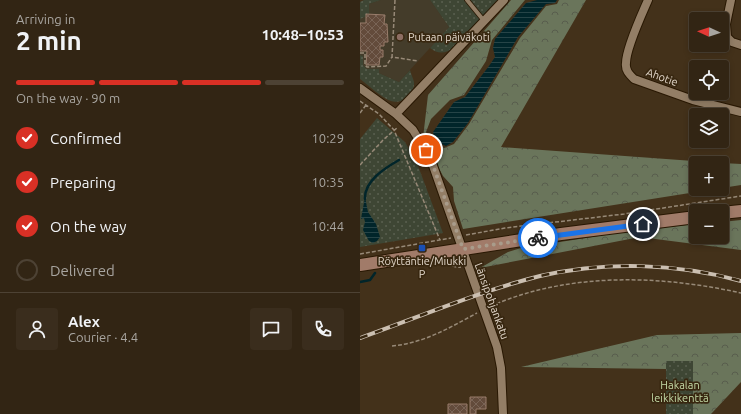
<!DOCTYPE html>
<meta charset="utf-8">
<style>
body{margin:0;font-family:Ubuntu,sans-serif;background:#3a2d1d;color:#f1f3f6;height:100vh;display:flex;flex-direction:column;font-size:15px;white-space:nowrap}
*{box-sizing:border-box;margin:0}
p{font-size:13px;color:#a8a5a0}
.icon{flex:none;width:22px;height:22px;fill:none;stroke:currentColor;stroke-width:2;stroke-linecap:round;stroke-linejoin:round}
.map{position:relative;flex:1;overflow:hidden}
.sheet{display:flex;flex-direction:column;background:#322514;width:360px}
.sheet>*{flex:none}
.needle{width:26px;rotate:273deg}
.tools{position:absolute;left:329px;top:12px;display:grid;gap:8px}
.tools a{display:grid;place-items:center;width:40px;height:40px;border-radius:4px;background:#322514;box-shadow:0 2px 6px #0003,0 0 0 1px #4d4234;font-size:20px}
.pin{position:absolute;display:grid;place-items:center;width:34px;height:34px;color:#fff;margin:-17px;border:2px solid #fff;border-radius:50%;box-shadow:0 1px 4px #0007}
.courier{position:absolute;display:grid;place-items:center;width:40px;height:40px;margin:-20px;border:3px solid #1a73e8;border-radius:50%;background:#fff;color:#222;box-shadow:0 1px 5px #0007}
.summary em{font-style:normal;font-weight:600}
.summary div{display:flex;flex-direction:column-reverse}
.summary{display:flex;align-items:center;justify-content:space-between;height:68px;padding:0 16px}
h1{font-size:26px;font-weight:600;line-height:30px}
.bar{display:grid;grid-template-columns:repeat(4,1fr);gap:6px 4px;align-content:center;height:48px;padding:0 16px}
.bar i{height:5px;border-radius:3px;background:#4d4234}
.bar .current{background:#d93025}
.bar p{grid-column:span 4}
.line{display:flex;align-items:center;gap:10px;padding:0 16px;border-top:1px solid #4d4234}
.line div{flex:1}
.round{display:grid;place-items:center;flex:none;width:42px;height:42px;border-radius:4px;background:#3a2d1d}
ol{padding:0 16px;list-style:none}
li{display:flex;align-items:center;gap:12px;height:44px}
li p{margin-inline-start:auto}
li .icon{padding:4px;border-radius:50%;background:#d93025;color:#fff;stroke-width:4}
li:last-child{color:#a8a5a0}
li i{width:22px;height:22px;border:2px solid #4d4234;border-radius:50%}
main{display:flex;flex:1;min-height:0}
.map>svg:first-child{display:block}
.education{fill:#443c2a}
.grass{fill:url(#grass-dots)}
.forest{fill:url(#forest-crowns)}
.water{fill:url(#water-rules)}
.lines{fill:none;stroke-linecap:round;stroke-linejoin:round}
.stream{stroke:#01252a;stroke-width:2.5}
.building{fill:url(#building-cross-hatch);stroke:#997d6b}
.lane-casing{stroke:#291803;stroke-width:5.5}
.street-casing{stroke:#291803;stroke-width:10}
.secondary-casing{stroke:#291803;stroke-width:14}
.path{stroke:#978977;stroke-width:1.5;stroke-dasharray:4 2;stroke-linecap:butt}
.lane{stroke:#937e66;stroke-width:4}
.street{stroke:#937e66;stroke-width:8}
.secondary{stroke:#a17b69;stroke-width:12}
.rail-casing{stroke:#cbbfb1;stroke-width:4}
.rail{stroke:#382710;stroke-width:2.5;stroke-dasharray:8;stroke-linecap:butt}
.done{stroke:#a99c8b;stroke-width:4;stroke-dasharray:0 7.2}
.route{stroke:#1a73e8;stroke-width:5}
.education-dot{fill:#8d6e63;stroke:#382710;stroke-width:1.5}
.transit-dot{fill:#1a4fb4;stroke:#382710;stroke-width:1.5}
.labels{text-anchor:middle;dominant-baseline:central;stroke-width:3.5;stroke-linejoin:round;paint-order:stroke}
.poi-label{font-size:11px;fill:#e0d5c8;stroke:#382710;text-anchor:start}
.street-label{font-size:11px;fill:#e0d5c8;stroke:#382710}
.park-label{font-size:11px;fill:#c4daa7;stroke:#382710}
</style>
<main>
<section class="sheet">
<div class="summary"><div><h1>2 min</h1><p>Arriving in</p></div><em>10:48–10:53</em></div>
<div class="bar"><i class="current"></i><i class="current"></i><i class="current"></i><i></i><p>On the way · 90 m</p></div>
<ol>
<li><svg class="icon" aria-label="check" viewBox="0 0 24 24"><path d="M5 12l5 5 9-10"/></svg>Confirmed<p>10:29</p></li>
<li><svg class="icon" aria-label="check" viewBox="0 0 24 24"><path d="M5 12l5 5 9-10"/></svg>Preparing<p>10:35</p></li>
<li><svg class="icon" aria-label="check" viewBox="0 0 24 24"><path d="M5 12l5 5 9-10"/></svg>On the way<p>10:44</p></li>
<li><i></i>Delivered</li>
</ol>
<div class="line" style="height:72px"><a class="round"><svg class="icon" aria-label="person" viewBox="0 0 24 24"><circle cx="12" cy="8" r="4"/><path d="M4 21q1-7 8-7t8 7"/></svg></a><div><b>Alex</b><p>Courier · 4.4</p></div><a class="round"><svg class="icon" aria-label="chat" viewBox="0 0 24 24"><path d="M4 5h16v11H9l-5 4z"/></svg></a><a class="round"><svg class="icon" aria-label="phone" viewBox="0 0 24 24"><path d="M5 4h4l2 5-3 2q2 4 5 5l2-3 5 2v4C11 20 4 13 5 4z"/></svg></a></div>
</section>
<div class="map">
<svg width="381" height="414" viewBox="0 0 381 414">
<defs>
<pattern id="grass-dots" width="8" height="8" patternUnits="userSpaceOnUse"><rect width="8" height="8" fill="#3e4634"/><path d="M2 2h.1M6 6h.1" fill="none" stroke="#5a6050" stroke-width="1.8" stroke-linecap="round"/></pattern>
<pattern id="forest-crowns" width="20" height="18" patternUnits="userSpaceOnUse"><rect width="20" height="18" fill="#6a755b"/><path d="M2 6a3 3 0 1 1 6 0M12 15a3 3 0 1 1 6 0" fill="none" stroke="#585d4d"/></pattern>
<pattern id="water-rules" width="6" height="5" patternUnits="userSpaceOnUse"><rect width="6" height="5" fill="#01252a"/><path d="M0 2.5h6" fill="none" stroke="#264447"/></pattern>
<pattern id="building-cross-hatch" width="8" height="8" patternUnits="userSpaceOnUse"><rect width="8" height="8" fill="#634b3b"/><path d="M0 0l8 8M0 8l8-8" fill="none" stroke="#796456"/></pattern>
</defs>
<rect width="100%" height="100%" fill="#43311a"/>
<path class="education" d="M 21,0 L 70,0 L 89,27 L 39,82 L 19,73 L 19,69 L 7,69 L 3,65 L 3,56 L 0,55 L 0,19 L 6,14 L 9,4 Z"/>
<path class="grass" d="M 4,0 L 21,0 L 9,4 L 9,15 L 0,19 L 0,2 Z
M 70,0 L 138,0 L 95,48 C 85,53 79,55 70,48 L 89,27 Z
M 0,55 L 3,56 L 3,65 L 7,69 L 19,69 L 19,73 L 39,82 L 50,70 C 51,74 53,78 54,82 C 55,93 42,105 31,101 C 22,98 8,85 0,79 Z
M 17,118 L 45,142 L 57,163 L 83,233 L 0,247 L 0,139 Z
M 306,361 L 334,361 L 333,414 L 306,414 Z"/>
<path class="forest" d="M 151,0 L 165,0 L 132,40 L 126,61 L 104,95 L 90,100 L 71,119 L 66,132 L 69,138 L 84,148 L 94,144 L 109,124 L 160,38 L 186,6 L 197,4 L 199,0 L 226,0 L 141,147 L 361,163 L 336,163 L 336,189 L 355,189 L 103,229 L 94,201 L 93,187 L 83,176 L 63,138 L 68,95 Z
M 362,163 L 381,164 L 381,185 L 362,188 Z
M 381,220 L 381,250 L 280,237 L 120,268 L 148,252 L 161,248 L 271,231 L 336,224 L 336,237 L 362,237 L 362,222 Z
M 381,333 L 381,382 L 351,414 L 333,414 L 333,361 L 306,361 L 306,369 L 161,367 L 297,335 Z"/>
<path class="water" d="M 177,0 L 197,0 L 195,3 L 186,4 L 158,37 L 108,123 L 93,142 L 86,146 C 80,144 74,138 73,132 L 94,102 L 105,97 L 129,66 L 135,57 L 133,48 L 135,39 L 166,3 Z
M 5,197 L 8,212 L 16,224 L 20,237 L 17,241 L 13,243 L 9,241 L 3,230 L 5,222 L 4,218 L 1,219 Z"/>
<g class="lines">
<path class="stream" d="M 5,199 C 4,181 25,168 39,160
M 0,282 L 10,280 L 15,273"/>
</g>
<path class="building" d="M 6,14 L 25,15 L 24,24 L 27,24 L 28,42 L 24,42 L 24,46 L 20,46 L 20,50 L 23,50 L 23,57 L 20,57 L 19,65 L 6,65 L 7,51 L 0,51 L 0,23 L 6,23 Z
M 110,397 L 126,397 L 126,409 L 116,409 L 116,414 L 110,414 Z
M 88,404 L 107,404 L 107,414 L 88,414 Z"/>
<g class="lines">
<g class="lane-casing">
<path id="lane" d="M 107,0 L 125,22"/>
</g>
<g class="street-casing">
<path id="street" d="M 288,0 C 282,14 266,48 266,63 C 265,70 269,74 274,79 L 333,100 L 381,112
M 371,0 L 366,24 L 367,37 L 372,42 L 381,45
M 0,88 L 36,114 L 53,130 L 71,160 L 137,347 L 141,368 L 143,414
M 36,114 L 144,0"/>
</g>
<g class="secondary-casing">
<path id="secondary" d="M 362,213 L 381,211
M 0,265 L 201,234 L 336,217"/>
</g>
<path class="path" d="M 35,0 L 32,57 L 58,61
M 0,53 L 5,53 L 5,65 L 7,67 L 26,66 L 32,57
M 0,101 L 19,114 L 34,130 L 80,240
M 0,113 L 6,105
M 0,165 L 23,140 L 38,127
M 106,235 L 145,228 L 264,214 L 381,196
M 0,254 L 91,238
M 89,261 C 91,266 95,268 101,267
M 131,306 C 209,272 300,275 381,293
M 32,346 C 64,343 89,328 117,313"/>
<use href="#lane" class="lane"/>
<use href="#street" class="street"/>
<use href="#secondary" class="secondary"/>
<g class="rail-casing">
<path id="rail" d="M 0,338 C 59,317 120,291 180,276 C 246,261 316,263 381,281"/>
</g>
<use href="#rail" class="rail"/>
</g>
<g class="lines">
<path class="done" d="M 66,150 L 71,160 L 103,249 L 178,238"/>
<path class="route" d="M 178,238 L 283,224"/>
</g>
<circle class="education-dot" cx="40" cy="37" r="4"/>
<rect class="transit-dot" x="58" y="244" width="8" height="8" rx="2"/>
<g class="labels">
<g class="poi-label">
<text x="48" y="37">Putaan päiväkoti</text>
<text x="62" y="261" text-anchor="middle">Röyttäntie/Miukki<tspan x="62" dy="13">P</tspan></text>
</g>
<g class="street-label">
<text transform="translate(302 77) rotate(20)">Ahotie</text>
<text transform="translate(132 301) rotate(70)">Länsipohjankatu</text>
</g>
<g class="park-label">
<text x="320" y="385">Hakalan<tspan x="320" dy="13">leikkikenttä</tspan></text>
</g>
</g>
</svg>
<div class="tools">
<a><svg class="needle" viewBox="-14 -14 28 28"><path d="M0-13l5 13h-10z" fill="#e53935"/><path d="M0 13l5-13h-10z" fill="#a8a5a0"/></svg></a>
<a><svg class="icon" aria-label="locate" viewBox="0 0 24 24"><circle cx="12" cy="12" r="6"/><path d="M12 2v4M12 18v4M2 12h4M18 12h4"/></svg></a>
<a><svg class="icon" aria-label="layers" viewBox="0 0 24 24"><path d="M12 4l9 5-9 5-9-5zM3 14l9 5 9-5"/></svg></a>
<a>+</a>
<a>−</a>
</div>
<div class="pin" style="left:66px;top:150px;background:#ea580c"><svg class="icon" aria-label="bag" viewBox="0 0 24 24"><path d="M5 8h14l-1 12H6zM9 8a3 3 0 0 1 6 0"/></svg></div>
<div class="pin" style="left:283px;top:224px;background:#1f2937"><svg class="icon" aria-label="home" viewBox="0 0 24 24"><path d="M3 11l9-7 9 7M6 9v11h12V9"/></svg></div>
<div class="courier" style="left:178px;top:238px"><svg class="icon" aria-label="bike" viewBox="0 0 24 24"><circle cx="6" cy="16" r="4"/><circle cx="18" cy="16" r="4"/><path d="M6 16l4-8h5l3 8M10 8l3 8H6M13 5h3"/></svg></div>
</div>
</main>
